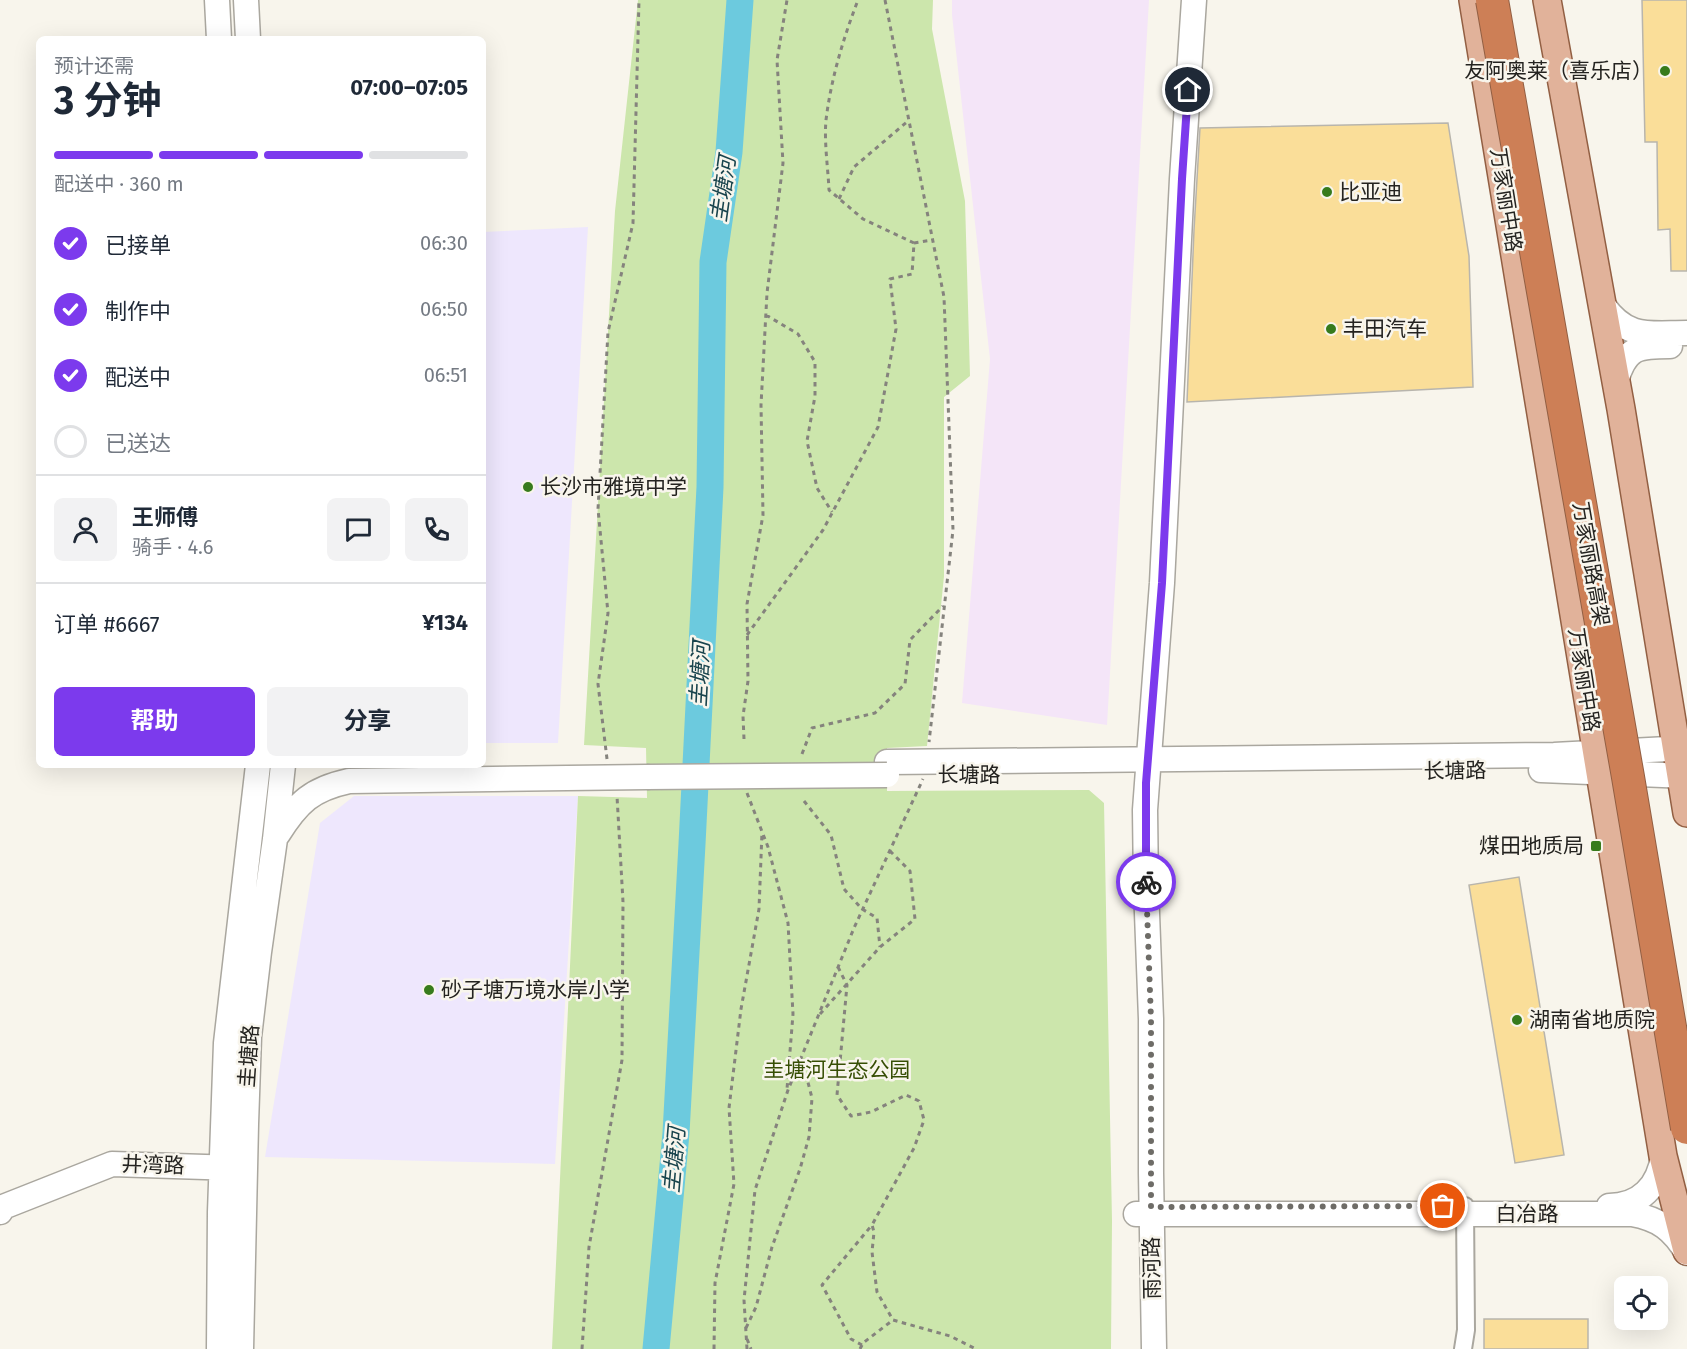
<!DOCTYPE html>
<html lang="zh">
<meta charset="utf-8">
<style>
body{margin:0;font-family:"Fira Sans","Noto Sans SC",sans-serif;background:#f2f2f3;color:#1f2937;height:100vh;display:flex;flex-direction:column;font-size:22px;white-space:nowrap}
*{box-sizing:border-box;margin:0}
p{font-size:20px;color:#747a83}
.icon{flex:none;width:33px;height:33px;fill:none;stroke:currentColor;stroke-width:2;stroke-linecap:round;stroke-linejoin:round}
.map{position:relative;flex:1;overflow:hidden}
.panel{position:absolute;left:36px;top:36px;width:450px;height:732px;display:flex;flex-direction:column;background:#fff;border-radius:9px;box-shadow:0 6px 24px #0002}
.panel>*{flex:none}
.controls{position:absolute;left:1614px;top:1276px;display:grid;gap:12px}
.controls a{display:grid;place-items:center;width:54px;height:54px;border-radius:9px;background:#fff;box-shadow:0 6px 24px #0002;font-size:30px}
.pin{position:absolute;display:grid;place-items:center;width:51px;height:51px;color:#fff;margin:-26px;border:3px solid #fff;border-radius:50%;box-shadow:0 2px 6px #0007}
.courier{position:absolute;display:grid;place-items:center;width:60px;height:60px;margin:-30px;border:4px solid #7c3aed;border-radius:50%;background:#fff;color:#222;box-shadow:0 2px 8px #0007}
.summary em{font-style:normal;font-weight:700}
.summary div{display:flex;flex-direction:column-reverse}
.summary{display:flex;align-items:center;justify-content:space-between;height:102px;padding:0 18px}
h1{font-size:39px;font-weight:700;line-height:45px}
.bar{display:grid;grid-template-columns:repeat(4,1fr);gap:9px 6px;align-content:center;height:72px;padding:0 18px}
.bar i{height:8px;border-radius:4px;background:#e0e1e3}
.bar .on{background:#7c3aed}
.bar p{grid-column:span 4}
.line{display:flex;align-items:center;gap:15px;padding:0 18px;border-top:2px solid #e0e1e3}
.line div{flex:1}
.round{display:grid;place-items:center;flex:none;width:63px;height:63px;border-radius:9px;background:#f2f2f3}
ol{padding:0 18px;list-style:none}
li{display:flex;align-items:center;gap:18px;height:66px}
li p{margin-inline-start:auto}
li .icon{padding:6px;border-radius:50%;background:#7c3aed;color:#fff;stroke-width:4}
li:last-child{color:#747a83}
li i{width:33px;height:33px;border:3px solid #e0e1e3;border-radius:50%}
.cta{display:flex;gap:12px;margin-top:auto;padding:12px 18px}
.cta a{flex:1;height:69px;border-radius:9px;background:#7c3aed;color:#fff;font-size:24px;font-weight:700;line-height:69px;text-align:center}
.cta a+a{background:#f2f2f3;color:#1f2937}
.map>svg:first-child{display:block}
.commercial{fill:#f4e5f8}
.education{fill:#eee7fd}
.green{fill:#cce6ac}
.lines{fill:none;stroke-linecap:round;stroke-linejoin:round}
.river{stroke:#6ccade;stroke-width:27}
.building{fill:#fade99;stroke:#b8b5ad;stroke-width:1.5}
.street-casing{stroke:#aaa79f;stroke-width:20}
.secondary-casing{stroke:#aaa79f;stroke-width:27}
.primary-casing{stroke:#925f43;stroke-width:30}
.path{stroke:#85837d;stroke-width:3;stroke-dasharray:4.5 4.5;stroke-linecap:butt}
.street{stroke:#fff;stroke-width:16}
.secondary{stroke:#fff;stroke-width:24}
.primary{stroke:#e1b29a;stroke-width:27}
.secondary-bridge-casing{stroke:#aaa79f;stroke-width:27;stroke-linecap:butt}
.highway-bridge-casing{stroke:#925f43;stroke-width:34;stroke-linecap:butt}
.secondary-bridge{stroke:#fff;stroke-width:24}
.highway-bridge{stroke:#cd7f56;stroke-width:32}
.done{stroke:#6e6c67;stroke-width:6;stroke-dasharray:0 10.8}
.route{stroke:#7c3aed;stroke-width:8}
.poi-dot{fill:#377b1c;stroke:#f8f5ec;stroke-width:2}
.labels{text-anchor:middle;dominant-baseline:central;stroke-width:5;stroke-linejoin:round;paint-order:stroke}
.poi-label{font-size:21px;fill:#242320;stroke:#f8f5ec;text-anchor:start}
.street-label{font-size:21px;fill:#242320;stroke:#f8f5ec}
.park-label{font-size:21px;fill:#364e04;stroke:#f8f5ec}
.water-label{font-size:22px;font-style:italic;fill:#19444d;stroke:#f8f5ec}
</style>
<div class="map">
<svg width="1687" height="1349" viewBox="0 0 1687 1349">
<rect width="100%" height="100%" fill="#f8f5ec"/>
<path class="commercial" d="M 952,0 L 1149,0 L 1107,725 L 962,703 L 990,359 L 952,15 Z"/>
<path class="education" d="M 588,227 L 558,743 L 483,743 L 483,232 Z
M 354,796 L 578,796 L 555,1164 L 265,1157 L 320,823 Z"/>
<path class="green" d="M 638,0 L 933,0 L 932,29 L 965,201 L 970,376 L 944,397 L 944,576 L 927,746 L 887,748 L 887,791 L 1089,790 L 1104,803 L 1112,1221 L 1111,1349 L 552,1349 L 578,796 L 647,798 L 646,748 L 584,745 L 615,211 Z"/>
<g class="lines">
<path class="river" d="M 656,1349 L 676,1133 L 692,844 L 710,487 L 713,262 L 729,152 L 740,0"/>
</g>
<path class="building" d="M 1642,0 L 1687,0 L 1687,271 L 1671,271 L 1670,229 L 1658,230 L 1657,142 L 1645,142 Z
M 1448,123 L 1469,256 L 1473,387 L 1187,402 L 1194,230 L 1200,128 Z
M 1519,877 L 1564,1155 L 1515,1163 L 1469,885 Z
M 1484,1319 L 1588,1319 L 1588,1349 L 1484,1349 Z"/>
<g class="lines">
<g class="street-casing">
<path id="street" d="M 1463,1349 L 1466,1330 L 1465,1206"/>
</g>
<g class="secondary-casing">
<path id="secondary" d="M 217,0 L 219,39
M 246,0 L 248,39
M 1603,305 C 1627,340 1650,333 1687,333
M 1616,381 C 1626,347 1638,346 1670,346
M 887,762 L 1554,755 L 1687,748
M 1541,770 L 1687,776
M 278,834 C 298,802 312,789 349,781 L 647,777
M 1609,1206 C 1640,1206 1659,1186 1663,1156
M 0,1212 L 3,1207 L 112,1164 L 236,1168
M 1136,1214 L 1632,1214 C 1659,1219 1673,1229 1687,1253
M 219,1349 L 220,1212 L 226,1043 L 258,765
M 241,1349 L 246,1124 L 249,1037 L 259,952 L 275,839 L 283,765
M 1154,1349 L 1151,1173 L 1151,1019 L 1146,887 L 1145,810 L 1162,583 L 1182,179 L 1194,0"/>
</g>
<g class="primary-casing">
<path id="primary" d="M 1473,0 L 1663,1156 L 1687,1251
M 1547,0 L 1621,409 L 1687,813"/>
</g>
<path class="path" d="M 885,0 L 944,297 L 953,530 L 929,742
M 839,199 L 854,167 L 908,121
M 914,243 L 932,240
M 766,315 L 798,334 L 815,362 L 815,396 L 807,441 L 817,488 L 832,512
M 747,635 L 823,530 L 878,427 L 896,329 L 890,279 L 912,274 L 914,243 L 863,219 L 829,190 C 828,168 824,142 826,120 C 831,79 843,39 858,0
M 744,739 L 743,716 L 748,681 L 747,604 L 763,515 L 761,405 L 767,293 L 783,163 L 777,60 L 787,0
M 802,754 L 812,728 L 875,713 L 905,684 L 910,640 L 943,606
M 607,759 L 598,684 L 608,613 L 598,509 L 608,332 L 633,223 L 639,0
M 747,793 L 768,847 L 788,923 L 793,1014 L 787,1089
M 804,801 L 831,835 L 844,889 L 862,909 L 877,918 L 880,947
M 838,967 L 847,985 L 837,1095 L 851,1116 L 871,1112 L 906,1095 L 919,1101 L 924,1120 L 914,1148 L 872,1225
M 820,1014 L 880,947 L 915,919 L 910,871 L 890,851
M 746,1328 L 756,1307 L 772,1247 L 800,1169 L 809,1137 L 812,1098 L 802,1059
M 747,1339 L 751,1349
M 862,1345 L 851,1339 L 822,1285 L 872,1225 L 874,1232 L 872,1252 L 877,1292 L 893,1320 L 950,1336 L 976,1349
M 582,1349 L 589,1247 L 622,1060 L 623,902 L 617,796
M 714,1349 L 715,1283 L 734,1184 L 729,1108 L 741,1009 L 759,909 L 762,832
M 747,1349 L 744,1300 L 755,1190 L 788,1090 L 854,928 L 923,779
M 860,1349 L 863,1343 L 893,1320"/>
<use href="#street" class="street"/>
<use href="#secondary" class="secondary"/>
<use href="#primary" class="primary"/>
<g class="secondary-bridge-casing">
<path id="secondary-bridge" d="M 647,777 L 887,775"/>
</g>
<g class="highway-bridge-casing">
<path id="highway-bridge" d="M 1492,0 L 1628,777 L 1687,1128"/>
</g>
<use href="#secondary-bridge" class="secondary-bridge"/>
<use href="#highway-bridge" class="highway-bridge"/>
</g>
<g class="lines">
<path class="done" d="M 1146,882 L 1151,1019 L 1151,1207 L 1443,1206"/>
<path class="route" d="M 1146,882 L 1146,783 L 1162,583 L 1182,179 L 1188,90"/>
</g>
<g class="poi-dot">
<circle cx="1665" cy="71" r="6"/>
<circle cx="1327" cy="192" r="6"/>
<circle cx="1331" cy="329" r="6"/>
<circle cx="528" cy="487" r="6"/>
<rect x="1590" y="840" width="12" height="12" rx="3"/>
<circle cx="429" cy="990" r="6"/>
<circle cx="1517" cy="1020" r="6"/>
</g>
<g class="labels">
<g class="poi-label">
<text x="1653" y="71" text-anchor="end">友阿奥莱（喜乐店）</text>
<text x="1339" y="192">比亚迪</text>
<text x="1343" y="329">丰田汽车</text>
<text x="540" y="487">长沙市雅境中学</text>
<text x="1584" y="846" text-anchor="end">煤田地质局</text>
<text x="441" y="990">砂子塘万境水岸小学</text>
<text x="1529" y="1020">湖南省地质院</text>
</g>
<g class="street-label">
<text transform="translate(1506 200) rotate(81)">万家丽中路</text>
<text transform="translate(1591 564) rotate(80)">万家丽路高架</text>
<text transform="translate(1584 680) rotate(81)">万家丽中路</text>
<text transform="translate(1455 771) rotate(-1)">长塘路</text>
<text x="969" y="775">长塘路</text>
<text transform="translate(249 1056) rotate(-86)">圭塘路</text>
<text transform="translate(153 1165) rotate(2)">井湾路</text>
<text x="1527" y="1214">白冶路</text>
<text transform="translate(1152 1268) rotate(-91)">雨河路</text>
</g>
<g class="park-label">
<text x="837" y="1070">圭塘河生态公园</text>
</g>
<g class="water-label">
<text transform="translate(723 189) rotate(-82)">圭塘河</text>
<text transform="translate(700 674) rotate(-87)">圭塘河</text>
<text transform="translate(674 1160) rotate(-85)">圭塘河</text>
</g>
</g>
</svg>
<div class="controls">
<a><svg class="icon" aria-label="locate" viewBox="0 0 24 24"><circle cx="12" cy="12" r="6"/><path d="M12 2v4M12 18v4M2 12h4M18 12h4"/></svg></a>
</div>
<div class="pin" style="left:1443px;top:1206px;background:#ea580c"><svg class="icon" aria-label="bag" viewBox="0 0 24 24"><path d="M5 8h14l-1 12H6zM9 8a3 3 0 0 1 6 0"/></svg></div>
<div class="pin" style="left:1188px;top:90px;background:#1f2937"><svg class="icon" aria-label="home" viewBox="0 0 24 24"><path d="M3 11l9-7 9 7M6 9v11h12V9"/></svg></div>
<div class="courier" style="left:1146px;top:882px"><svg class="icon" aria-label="bike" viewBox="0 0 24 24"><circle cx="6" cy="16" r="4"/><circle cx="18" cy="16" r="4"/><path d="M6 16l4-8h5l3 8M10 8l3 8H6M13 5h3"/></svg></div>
<section class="panel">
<div class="summary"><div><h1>3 分钟</h1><p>预计还需</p></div><em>07:00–07:05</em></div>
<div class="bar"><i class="on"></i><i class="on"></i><i class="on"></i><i></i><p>配送中 · 360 m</p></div>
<ol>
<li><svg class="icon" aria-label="check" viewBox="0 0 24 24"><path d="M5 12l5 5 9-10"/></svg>已接单<p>06:30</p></li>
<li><svg class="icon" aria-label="check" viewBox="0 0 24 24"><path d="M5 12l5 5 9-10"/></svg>制作中<p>06:50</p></li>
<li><svg class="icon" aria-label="check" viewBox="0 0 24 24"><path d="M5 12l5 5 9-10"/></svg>配送中<p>06:51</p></li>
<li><i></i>已送达</li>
</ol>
<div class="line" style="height:108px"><a class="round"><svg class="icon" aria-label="person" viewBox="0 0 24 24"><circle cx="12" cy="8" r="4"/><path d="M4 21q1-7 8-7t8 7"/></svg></a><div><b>王师傅</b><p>骑手 · 4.6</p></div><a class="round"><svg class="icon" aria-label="chat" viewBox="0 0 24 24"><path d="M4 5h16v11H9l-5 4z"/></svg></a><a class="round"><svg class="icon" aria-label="phone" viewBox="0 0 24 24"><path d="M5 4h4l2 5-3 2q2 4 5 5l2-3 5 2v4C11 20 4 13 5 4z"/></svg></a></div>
<div class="line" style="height:78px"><div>订单 #6667</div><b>¥134</b></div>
<div class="cta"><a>帮助</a><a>分享</a></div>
</section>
</div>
